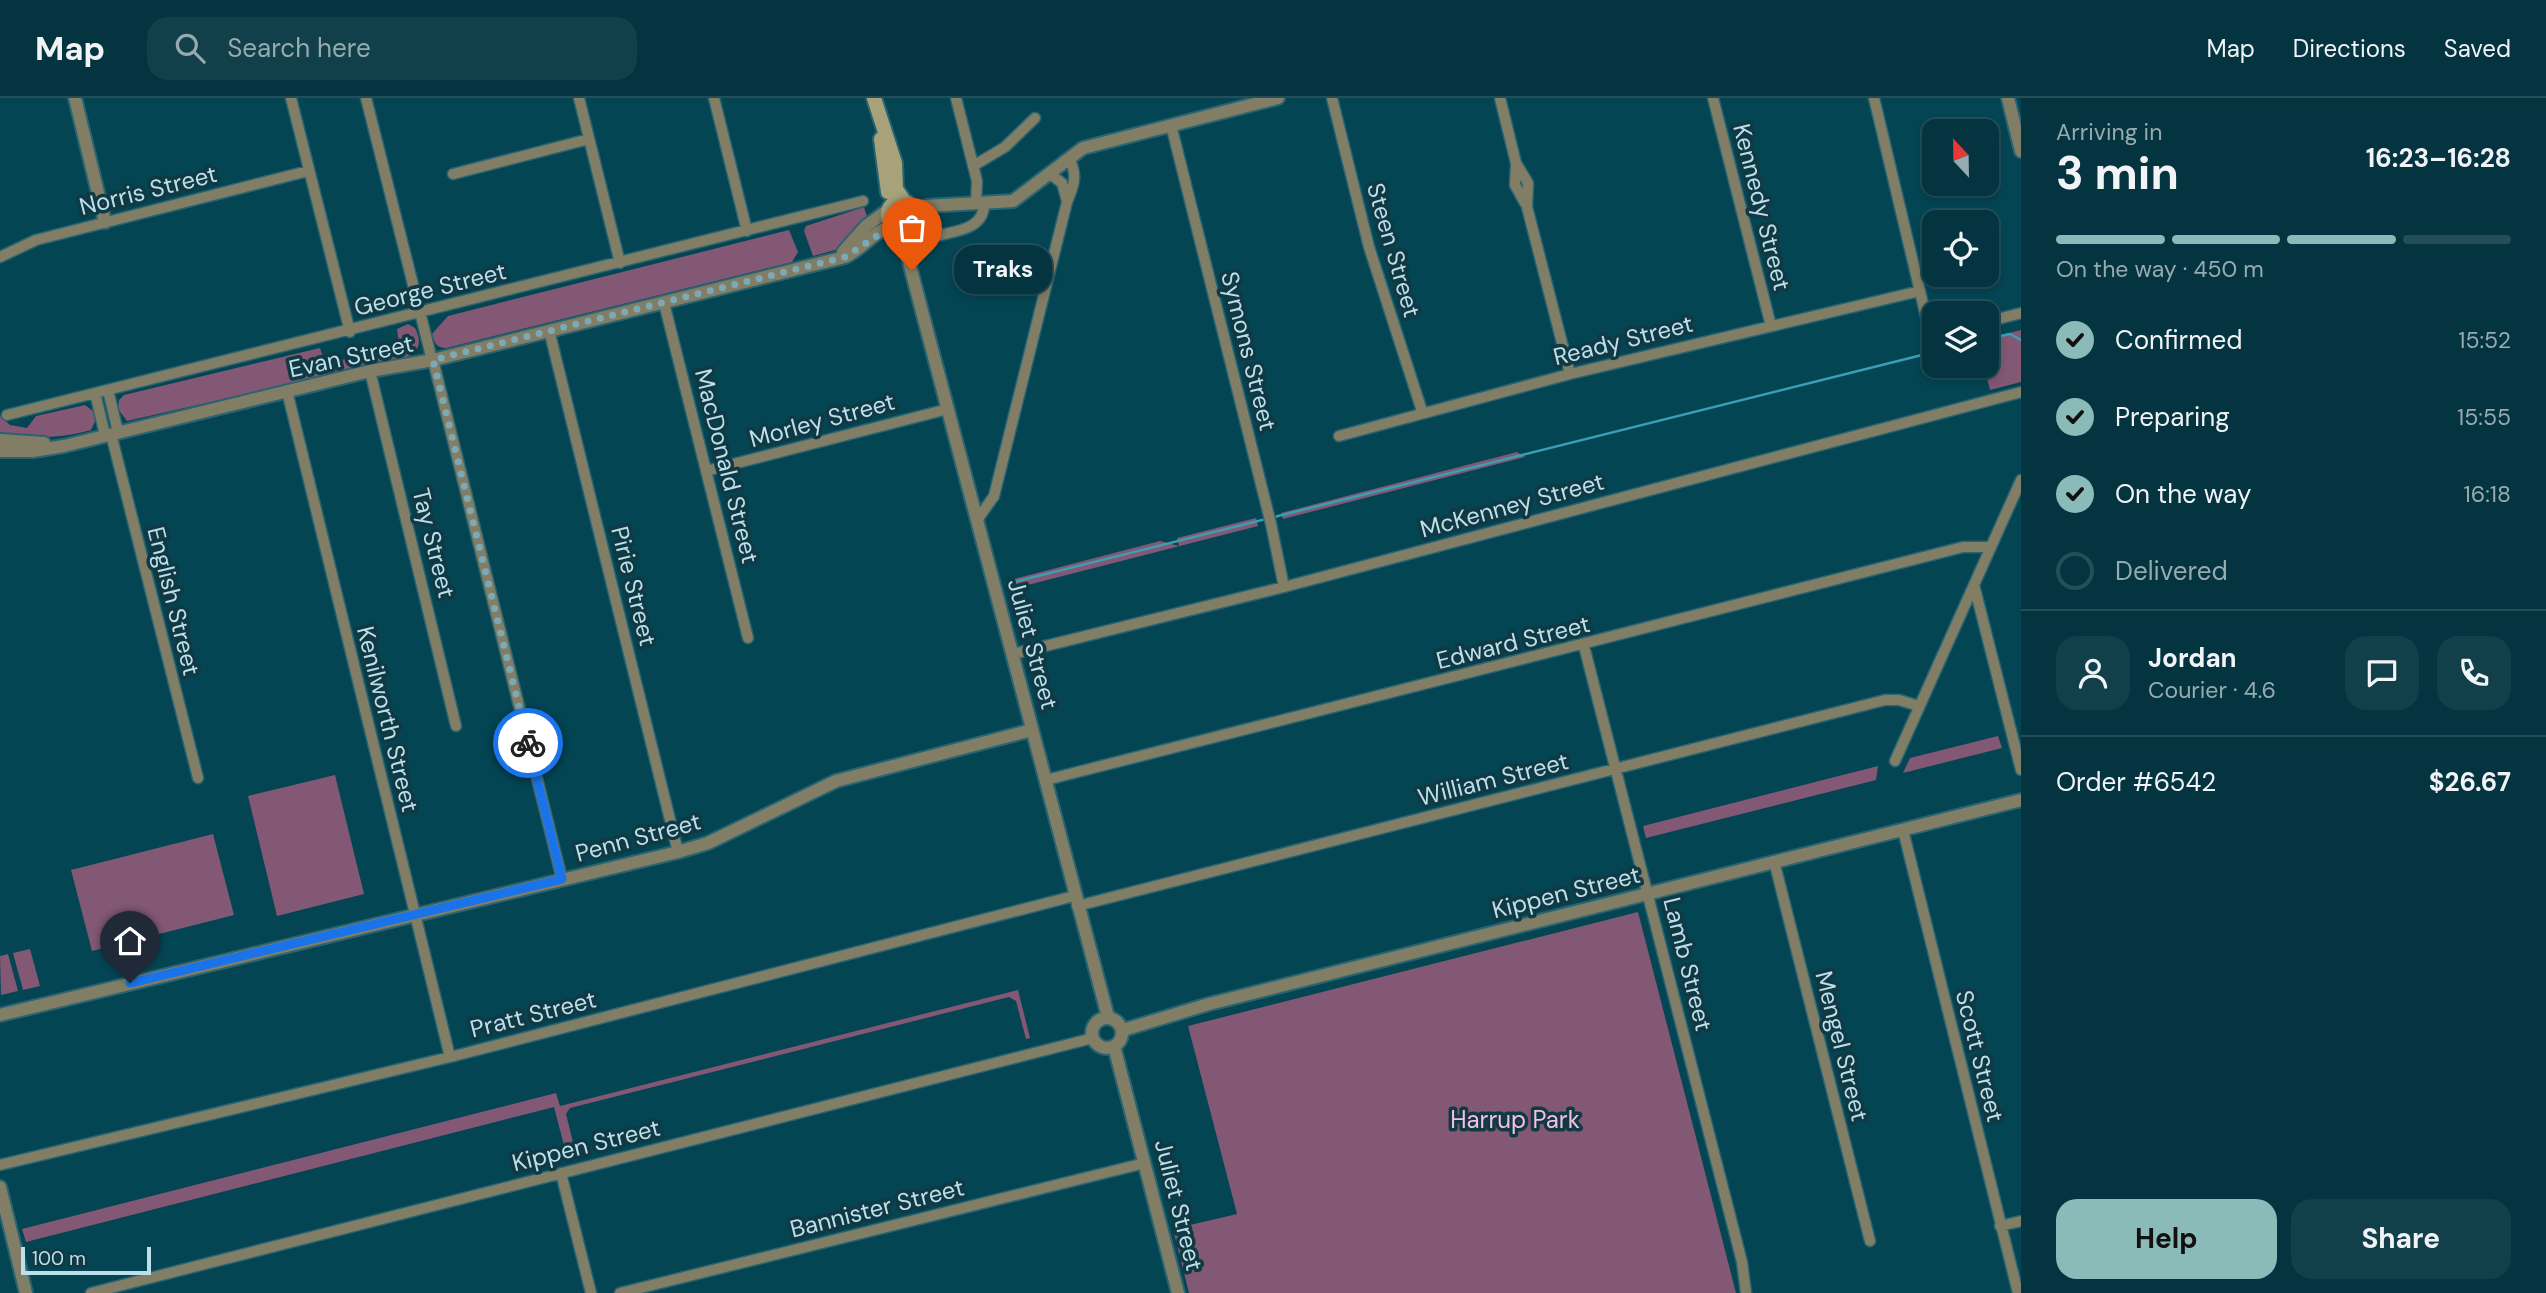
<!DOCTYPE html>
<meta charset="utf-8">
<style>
body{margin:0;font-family:"DM Sans",sans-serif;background:#113f4a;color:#f1f3f6;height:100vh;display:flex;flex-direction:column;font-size:26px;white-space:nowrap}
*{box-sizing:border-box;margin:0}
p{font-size:23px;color:#97aab0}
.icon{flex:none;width:38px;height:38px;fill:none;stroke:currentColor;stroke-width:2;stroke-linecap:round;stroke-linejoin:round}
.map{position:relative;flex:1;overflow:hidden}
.side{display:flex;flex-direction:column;background:#03343f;width:525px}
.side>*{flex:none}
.needle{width:46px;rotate:338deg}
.tools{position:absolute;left:1922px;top:21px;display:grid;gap:14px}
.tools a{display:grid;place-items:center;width:77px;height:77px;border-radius:14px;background:#03343f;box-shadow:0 4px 10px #0003,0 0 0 2px #244f59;font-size:35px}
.scale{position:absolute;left:21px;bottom:18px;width:130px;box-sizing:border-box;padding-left:7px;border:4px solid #bcdfea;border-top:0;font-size:19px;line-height:24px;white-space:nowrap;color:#bcdfea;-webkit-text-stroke:5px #113944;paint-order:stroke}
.pin{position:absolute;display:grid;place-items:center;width:60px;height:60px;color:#fff;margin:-72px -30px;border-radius:50% 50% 50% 0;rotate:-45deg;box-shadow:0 0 7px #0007}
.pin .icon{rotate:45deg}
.courier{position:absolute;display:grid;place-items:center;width:70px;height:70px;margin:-35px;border:5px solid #1a73e8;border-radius:50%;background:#fff;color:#222;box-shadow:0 2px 9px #0007}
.bubble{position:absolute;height:49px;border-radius:21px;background:#03343f;box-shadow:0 4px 10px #0003,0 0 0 2px #244f59;font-size:23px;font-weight:700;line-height:49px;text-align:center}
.overview em{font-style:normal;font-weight:700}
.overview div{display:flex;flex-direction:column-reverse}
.overview{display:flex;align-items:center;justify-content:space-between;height:119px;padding:0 35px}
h1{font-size:46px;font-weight:700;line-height:52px}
.bar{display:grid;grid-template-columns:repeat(4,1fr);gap:10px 7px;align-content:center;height:84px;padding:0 35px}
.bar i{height:9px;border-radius:5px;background:#244f59}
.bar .on{background:#8bbbb9}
.bar p{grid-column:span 4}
.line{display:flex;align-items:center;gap:18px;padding:0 35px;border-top:2px solid #244f59}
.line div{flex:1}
.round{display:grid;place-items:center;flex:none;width:74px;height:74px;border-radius:21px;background:#113f4a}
ol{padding:0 35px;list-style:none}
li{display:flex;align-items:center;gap:21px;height:77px}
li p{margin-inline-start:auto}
li .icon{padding:7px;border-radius:50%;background:#8bbbb9;color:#111;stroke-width:4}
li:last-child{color:#97aab0}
li i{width:38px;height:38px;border:4px solid #244f59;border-radius:50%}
.button{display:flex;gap:14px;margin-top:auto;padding:14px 35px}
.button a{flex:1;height:80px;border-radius:21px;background:#8bbbb9;color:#111;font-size:28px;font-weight:700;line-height:80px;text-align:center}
.button a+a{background:#113f4a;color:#f1f3f6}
header{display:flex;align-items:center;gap:42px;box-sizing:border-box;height:98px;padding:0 35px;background:#03343f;border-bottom:2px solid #244f59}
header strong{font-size:33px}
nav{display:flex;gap:38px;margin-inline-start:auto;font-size:24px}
.search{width:490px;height:63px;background:#113f4a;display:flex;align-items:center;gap:18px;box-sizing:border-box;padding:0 24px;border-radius:21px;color:#97aab0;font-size:26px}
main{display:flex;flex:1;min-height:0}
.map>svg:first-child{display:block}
.green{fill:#825874}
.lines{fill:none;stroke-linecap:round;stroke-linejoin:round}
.stream{stroke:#3b9eb4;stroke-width:2.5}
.minor-casing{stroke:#296472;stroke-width:13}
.tertiary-casing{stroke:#296472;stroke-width:16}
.secondary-casing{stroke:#296472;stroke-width:18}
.minor{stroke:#827e66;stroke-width:10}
.tertiary{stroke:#827e66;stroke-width:12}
.secondary{stroke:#a8a27b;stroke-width:14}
.done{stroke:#7ca9b6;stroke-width:7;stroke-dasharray:0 12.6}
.route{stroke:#1a73e8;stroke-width:9}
.labels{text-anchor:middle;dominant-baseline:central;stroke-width:7;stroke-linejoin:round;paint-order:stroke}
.street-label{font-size:24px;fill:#bcdfea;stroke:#113944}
.park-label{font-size:24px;fill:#f5bee2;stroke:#113944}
</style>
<header>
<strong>Map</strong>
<div class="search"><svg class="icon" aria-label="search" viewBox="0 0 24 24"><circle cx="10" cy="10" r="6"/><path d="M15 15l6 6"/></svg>Search here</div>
<nav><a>Map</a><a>Directions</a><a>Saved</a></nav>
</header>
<main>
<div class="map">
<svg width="2021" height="1195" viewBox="0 0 2021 1195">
<rect width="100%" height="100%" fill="#044554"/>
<path class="green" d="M 864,109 L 868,122 L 839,151 L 813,158 L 804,133 L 806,128 Z
M 789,132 L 798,154 L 792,164 L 446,250 C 436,250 434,244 432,236 L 448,218 Z
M 408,226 L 415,230 C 422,243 420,254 406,260 L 127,323 L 118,311 L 119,302 L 124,297 L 320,250 L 325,266 L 399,248 L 397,231 Z
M 2021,232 L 2021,284 L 1990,292 L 1984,268 L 1986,241 Z
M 85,307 L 93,313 L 96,321 L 91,332 C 61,341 31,340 0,337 L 0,318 L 10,327 L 27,330 L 36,318 Z
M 1517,354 L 1525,359 L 1283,421 L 1281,415 Z
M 1256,420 L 1258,428 L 1008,492 L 1006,483 L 1160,443 L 1179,448 L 1177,440 Z
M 1998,638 L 2002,650 L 1903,675 L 1910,660 Z
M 1878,668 L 1876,682 L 1646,740 L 1643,728 Z
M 335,677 L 364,796 L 277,818 L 248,698 Z
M 213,736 L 234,817 L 92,853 L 71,772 Z
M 1638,814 L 1736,1195 L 1189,1195 L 1173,1131 L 1237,1116 L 1188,928 Z
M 30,851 L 40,888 L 23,892 L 13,855 Z
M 8,856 L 18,893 L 1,897 L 0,858 Z
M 1018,892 L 1030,940 L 1026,941 L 1016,903 L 1009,899 L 570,1010 L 566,1016 L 575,1052 L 567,1059 L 554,1009 L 26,1144 L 22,1131 L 556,995 L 560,1008 Z"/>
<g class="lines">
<path class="stream" d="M 1986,241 L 2010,236 L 2021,242
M 1006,486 L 1934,254"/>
<g class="minor-casing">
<path id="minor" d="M 291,0 L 350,234
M 366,0 L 432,262
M 579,0 L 620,165
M 714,0 L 747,133
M 956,0 L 977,83 L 976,106
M 1332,0 L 1369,149 L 1422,313
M 1500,0 L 1516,65 L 1528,85 L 1527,109 L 1570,276
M 1713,0 L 1771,228
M 1874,0 L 1928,227 L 1934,235
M 1171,27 L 1271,426 L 1284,489
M 1516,67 L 1515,87 L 1525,105
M 973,68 L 1005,49 L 1035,20
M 453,76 L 589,41
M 1050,76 L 1062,85 L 1067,103
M 932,139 C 952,133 984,133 984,106
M 0,159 L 36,142 L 308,73
M 664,205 L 748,540
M 1986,224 L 2021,215
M 549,232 L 678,754
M 433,262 L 562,781
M 370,273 L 456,628
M 108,292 L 118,334
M 287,293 L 450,959
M 95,295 L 105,337
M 7,317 L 863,103
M 111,336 L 198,680
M 1339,338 L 1570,276 L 1920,193
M 706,373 L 948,311
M 977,422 L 994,398 L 1067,104 C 1074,87 1078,77 1069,60
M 1974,487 L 2021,672
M 1584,548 L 1742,1164 L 1746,1195
M 1013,556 L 1284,489 L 2021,294
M 1895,663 L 2021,382
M 1046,682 L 1963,449 L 1990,449
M 1903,732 L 2018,1195
M 1774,763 L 1870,1143
M 1077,808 L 1885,602 L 1899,602 L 1919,608
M 0,1067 L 454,958 L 1074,798
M 561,1075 L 591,1195
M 2000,1128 L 2021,1123
M 91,1195 L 1093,940
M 620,1195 L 1145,1065"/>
</g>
<g class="tertiary-casing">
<path id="tertiary" d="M 75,0 L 105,124
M 2008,0 L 2021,53
M 914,115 L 926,108 L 1013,103 L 1083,50 L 1278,0
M 914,117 L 915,152
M 898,129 L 906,141 L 910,168 L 1108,919
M 843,154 L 866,128 L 888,112
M 0,342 L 44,345
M 0,353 L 33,353 L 64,348 L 370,273 L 433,262 L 845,159 C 863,151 875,131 894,128
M 0,917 L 678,754 L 708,745 L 836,683 L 1032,632
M1092 935a15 15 0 1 1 30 0a15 15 0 1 1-30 0Z
M 1123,932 L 1209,906 L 2021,702
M 1114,948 L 1178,1195
M 0,1089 L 26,1195"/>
</g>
<g class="secondary-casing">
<path id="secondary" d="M 874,0 L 895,65 L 896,91 L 904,103
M 881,41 L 888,94
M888 116a13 13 0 1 1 26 0a13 13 0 1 1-26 0Z"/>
</g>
<use href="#minor" class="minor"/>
<use href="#tertiary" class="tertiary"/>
<use href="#secondary" class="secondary"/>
</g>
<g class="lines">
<path class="done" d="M 528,645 L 433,262 L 845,159 L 892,128 C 911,132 907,156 912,172"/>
<path class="route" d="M 130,885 L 562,781 L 528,645"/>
</g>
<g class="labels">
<g class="street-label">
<text transform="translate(148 92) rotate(-14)">Norris Street</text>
<text transform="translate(1762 109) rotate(76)">Kennedy Street</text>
<text transform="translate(1394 152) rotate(74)">Steen Street</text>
<text transform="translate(430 191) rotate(-14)">George Street</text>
<text transform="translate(1623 242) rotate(-14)">Ready Street</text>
<text transform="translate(1249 253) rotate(76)">Symons Street</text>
<text transform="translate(351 258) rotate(-12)">Evan Street</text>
<text transform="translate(822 322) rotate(-15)">Morley Street</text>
<text transform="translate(727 368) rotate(76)">MacDonald Street</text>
<text transform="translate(1512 407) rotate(-15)">McKenney Street</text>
<text transform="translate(434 445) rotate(76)">Tay Street</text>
<text transform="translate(634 488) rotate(76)">Pirie Street</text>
<text transform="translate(174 503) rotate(76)">English Street</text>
<text transform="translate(1513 544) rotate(-14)">Edward Street</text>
<text transform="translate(1033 546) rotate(75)">Juliet Street</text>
<text transform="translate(388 621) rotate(76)">Kenilworth Street</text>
<text transform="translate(1493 681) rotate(-14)">William Street</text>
<text transform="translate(638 739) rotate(-15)">Penn Street</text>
<text transform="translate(1566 794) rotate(-14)">Kippen Street</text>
<text transform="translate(1688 866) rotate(76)">Lamb Street</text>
<text transform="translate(533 916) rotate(-14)">Pratt Street</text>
<text transform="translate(1842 948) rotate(76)">Mengel Street</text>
<text transform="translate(1980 958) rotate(76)">Scott Street</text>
<text transform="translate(586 1047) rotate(-14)">Kippen Street</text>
<text transform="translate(1179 1107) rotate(76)">Juliet Street</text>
<text transform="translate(877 1110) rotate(-14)">Bannister Street</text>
</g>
<g class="park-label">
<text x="1515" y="1021">Harrup Park</text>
</g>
</g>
</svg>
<div class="tools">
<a><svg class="needle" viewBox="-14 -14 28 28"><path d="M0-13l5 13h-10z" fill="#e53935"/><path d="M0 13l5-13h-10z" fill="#97aab0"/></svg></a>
<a><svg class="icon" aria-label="locate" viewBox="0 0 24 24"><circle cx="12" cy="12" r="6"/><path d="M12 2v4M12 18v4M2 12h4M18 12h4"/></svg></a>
<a><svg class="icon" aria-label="layers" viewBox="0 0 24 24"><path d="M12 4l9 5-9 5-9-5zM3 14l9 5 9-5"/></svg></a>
</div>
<div class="scale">100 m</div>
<div class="pin" style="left:912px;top:172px;background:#ea580c"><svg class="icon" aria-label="bag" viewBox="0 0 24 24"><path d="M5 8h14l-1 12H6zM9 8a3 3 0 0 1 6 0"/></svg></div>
<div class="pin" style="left:130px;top:885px;background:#1f2937"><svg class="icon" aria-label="home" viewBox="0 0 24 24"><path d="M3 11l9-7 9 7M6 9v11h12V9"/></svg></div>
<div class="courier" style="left:528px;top:645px"><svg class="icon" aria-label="bike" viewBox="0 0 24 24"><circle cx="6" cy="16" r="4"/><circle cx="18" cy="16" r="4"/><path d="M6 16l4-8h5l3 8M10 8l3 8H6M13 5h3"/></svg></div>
<div class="bubble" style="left:954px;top:147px;width:98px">Traks</div>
</div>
<section class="side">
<div class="overview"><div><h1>3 min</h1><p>Arriving in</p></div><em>16:23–16:28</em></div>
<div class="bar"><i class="on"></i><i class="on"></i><i class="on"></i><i></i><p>On the way · 450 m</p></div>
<ol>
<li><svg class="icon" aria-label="check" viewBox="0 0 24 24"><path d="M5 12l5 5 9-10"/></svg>Confirmed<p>15:52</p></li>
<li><svg class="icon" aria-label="check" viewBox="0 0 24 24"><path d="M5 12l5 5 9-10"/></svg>Preparing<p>15:55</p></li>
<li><svg class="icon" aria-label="check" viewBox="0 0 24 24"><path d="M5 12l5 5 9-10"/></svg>On the way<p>16:18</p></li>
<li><i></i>Delivered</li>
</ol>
<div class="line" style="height:126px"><a class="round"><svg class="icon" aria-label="person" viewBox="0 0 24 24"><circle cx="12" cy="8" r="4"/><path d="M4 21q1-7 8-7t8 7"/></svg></a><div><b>Jordan</b><p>Courier · 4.6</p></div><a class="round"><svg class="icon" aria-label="chat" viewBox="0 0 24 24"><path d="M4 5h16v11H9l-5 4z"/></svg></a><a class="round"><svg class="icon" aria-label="phone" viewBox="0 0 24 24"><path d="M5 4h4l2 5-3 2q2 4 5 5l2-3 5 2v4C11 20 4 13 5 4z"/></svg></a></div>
<div class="line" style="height:91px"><div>Order #6542</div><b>$26.67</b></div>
<div class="button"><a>Help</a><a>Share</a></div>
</section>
</main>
